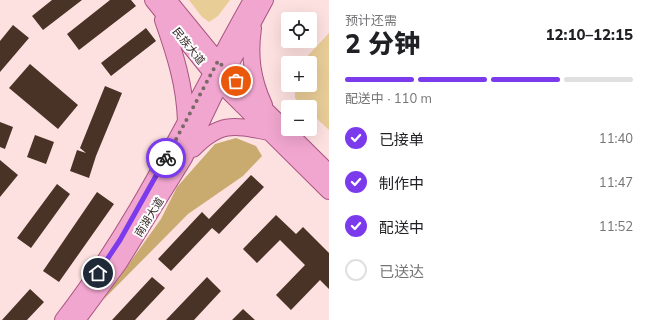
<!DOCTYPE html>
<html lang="zh">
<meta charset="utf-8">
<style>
body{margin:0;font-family:Mulish,"Noto Sans SC",sans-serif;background:#f6f6f6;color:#202124;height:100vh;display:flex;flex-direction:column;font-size:15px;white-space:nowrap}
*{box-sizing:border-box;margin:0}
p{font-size:13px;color:#757577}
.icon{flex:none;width:22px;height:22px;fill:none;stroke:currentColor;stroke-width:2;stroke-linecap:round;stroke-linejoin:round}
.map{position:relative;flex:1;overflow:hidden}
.side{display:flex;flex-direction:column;background:#fff;width:320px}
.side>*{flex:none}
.buttons{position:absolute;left:281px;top:12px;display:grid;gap:8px}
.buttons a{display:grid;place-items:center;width:36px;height:36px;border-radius:4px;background:#fff;box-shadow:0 4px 16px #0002;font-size:20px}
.pin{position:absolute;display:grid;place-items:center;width:34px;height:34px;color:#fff;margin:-17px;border:2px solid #fff;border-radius:50%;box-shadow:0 1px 4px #0007}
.courier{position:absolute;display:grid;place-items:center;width:40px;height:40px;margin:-20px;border:3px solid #7c3aed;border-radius:50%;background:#fff;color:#222;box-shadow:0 1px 5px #0007}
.overview em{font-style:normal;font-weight:800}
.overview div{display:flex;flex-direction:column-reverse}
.overview{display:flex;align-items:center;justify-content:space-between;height:68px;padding:0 16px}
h1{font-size:26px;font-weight:800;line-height:30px}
.bar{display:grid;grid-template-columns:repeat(4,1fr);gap:6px 4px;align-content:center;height:48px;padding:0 16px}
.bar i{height:5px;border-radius:3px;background:#e0e0e0}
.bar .current{background:#7c3aed}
.bar p{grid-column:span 4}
ol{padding:0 16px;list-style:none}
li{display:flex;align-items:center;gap:12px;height:44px}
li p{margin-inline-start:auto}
li .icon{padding:4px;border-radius:50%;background:#7c3aed;color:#fff;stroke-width:4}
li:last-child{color:#757577}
li i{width:22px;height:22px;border:2px solid #e0e0e0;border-radius:50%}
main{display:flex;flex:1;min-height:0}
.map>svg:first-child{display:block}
.green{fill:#e9cd97}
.forest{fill:#c9ab70}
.building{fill:#483326}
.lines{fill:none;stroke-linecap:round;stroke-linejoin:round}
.major-casing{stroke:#a95480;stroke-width:18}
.major{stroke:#f1a6cf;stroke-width:16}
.done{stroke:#7b6968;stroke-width:4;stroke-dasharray:0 7.2}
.route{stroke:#7c3aed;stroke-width:5}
.labels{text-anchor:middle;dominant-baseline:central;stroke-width:4;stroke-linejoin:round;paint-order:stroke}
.street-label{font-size:11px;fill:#352828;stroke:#fff}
</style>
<main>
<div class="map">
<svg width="329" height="320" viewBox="0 0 329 320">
<rect width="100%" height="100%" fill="#fde1e0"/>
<path class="green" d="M 189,0 L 230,0 L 218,16 L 209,22 L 202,17 Z
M 329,33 L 329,130 L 310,112 L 310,107 L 304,107 L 295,98 L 295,85 L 310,85 L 310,63 L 301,63 Z"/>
<path class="forest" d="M 236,138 L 256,146 L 262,156 L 243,176 L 188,214 L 103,300 L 161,219 L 177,187 L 215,144 Z"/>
<path class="building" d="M 52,0 L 82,0 L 43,30 L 32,16 Z
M 110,0 L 131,0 L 136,6 L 79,50 L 67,34 Z
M 13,25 L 29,38 L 0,72 L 0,41 Z
M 146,28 L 156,41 L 111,76 L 101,63 Z
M 30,64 L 78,105 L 58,129 L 9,88 Z
M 105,86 L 122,93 L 96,156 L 89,178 L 70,171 L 77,150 L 86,153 L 80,148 Z
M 0,122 L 13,127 L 5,149 L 0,147 Z
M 35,135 L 54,142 L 46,164 L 27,157 Z
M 0,160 L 18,175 L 0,197 Z
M 251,175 L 264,187 L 219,234 L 212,228 L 171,271 L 158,259 L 202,212 L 209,219 Z
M 57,184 L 70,194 L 31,248 L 17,238 Z
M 97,192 L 114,204 L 59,282 L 43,271 Z
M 276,215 L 296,234 L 303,227 L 329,253 L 329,289 L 320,280 L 291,310 L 276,295 L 305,265 L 280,240 L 257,263 L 243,249 Z
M 152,277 L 165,288 L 135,320 L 112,320 Z
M 207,277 L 221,291 L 194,320 L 166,320 Z
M 30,289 L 44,302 L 27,320 L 2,320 Z
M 243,309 L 255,320 L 232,320 Z"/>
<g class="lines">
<g class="major-casing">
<path id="major" d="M 153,0 L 220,83 L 329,191
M 168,0 L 226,71 L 329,173
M 163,20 C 175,54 185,85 186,122
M 253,28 C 249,56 252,79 264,105
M 193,149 C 220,121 234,125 269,132
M 63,320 C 139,222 191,108 252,0
M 77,320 L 119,263 L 184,158 L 220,83 L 265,0"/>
</g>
<use href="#major" class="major"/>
</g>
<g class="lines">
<path class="done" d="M 166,158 L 218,61 L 236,81"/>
<path class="route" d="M 98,273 L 120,240 L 166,158"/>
</g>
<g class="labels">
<g class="street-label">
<text transform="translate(189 46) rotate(51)">民族大道</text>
<text transform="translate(149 217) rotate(-58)">南湖大道</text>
</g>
</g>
</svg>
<div class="buttons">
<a><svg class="icon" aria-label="locate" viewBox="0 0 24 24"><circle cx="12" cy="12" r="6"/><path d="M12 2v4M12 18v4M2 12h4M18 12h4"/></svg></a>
<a>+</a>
<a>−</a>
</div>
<div class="pin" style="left:236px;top:81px;background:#ea580c"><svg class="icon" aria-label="bag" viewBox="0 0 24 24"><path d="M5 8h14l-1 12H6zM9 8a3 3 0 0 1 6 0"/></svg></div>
<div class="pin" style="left:98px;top:273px;background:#1f2937"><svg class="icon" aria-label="home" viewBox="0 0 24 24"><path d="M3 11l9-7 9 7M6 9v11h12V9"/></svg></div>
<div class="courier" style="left:166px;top:158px"><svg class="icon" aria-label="bike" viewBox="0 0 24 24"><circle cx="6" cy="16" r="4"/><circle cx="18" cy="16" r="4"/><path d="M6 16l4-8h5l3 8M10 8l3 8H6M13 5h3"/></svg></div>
</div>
<section class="side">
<div class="overview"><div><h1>2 分钟</h1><p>预计还需</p></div><em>12:10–12:15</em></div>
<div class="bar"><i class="current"></i><i class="current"></i><i class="current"></i><i></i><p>配送中 · 110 m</p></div>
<ol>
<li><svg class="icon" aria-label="check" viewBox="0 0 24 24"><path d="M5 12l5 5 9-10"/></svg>已接单<p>11:40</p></li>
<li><svg class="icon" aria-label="check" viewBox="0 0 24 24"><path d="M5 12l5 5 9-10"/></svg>制作中<p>11:47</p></li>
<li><svg class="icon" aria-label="check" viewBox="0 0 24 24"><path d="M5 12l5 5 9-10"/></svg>配送中<p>11:52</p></li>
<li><i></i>已送达</li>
</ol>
</section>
</main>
